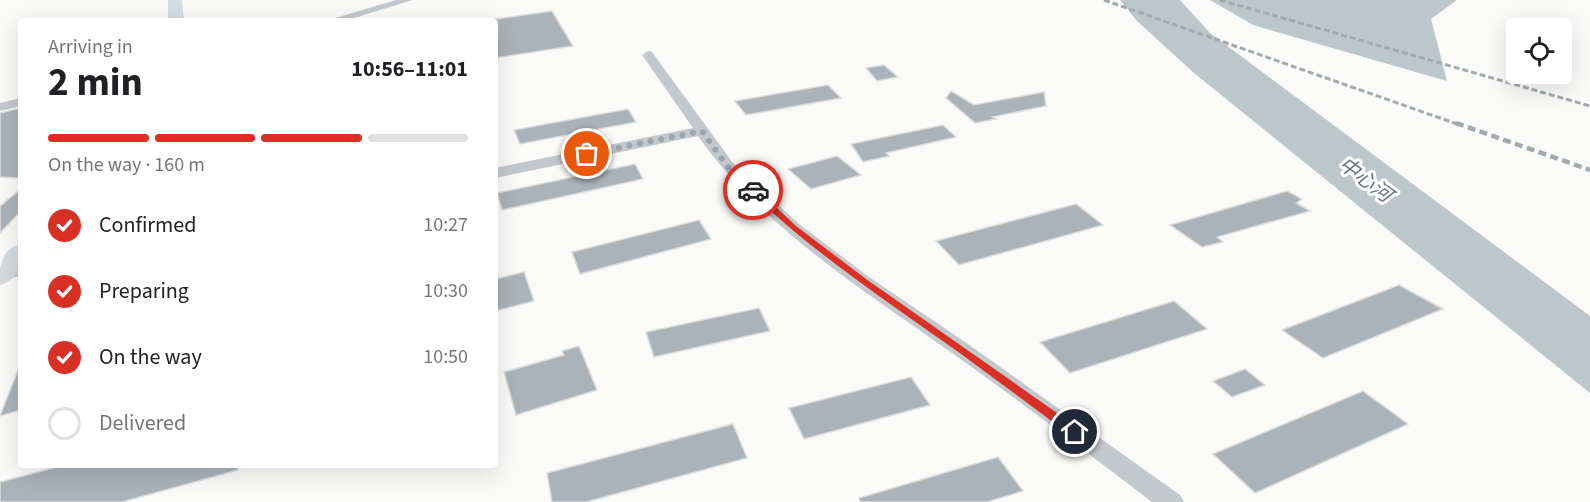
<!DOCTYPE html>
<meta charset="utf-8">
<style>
body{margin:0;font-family:"Source Sans 3","Noto Sans SC",sans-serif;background:#f6f6f6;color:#202124;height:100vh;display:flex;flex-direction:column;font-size:22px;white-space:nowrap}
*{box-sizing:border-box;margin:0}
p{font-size:20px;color:#757577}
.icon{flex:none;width:33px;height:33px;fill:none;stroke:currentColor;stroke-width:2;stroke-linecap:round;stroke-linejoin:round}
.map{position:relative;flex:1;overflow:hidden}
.drawer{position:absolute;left:18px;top:18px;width:480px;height:450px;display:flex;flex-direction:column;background:#fff;border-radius:6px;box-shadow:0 6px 24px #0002}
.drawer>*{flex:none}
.controls{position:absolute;left:1506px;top:18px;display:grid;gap:12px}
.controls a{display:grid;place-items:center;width:66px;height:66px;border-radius:6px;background:#fff;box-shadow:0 6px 24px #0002;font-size:30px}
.pin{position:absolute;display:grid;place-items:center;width:51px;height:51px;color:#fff;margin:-26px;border:3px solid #fff;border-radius:50%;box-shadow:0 2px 6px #0007}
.courier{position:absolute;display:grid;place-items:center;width:60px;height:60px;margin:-30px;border:4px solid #d93025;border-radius:50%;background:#fff;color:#222;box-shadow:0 2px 8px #0007}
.overview em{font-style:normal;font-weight:700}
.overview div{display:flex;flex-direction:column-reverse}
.overview{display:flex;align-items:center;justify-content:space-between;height:102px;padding:0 30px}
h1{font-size:39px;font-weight:700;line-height:45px}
.bar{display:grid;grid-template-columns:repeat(4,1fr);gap:9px 6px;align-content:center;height:72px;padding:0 30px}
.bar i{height:8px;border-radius:4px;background:#e0e0e0}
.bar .on{background:#d93025}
.bar p{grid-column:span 4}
ol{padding:0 30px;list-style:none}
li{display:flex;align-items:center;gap:18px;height:66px}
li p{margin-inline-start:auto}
li .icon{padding:6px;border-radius:50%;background:#d93025;color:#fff;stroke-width:4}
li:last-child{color:#757577}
li i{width:33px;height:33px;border:3px solid #e0e0e0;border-radius:50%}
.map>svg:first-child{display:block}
.water{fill:#bbc7cb}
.building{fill:#aab3b9;stroke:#dcdcda;stroke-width:1.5}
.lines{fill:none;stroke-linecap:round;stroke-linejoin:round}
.street{fill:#c3c8cc;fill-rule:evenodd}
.secondary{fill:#d6dbdf;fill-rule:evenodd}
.rail-far1{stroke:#a2aab0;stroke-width:3;stroke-dasharray:6 3;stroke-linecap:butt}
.rail{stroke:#a2aab0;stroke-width:4.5;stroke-dasharray:8 4.5;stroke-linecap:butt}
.route{fill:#d93025}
.done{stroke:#99a4ac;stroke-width:6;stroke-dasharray:0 10.8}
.labels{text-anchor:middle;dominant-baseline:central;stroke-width:6;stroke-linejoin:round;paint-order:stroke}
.water-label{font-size:20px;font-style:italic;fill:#60757c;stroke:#fff}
</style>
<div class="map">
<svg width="1590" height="502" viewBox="0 0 1590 502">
<rect width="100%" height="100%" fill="#fafaf8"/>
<path class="water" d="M 1120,0 L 1180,0 L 1210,33 L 1590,316 L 1590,393 L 1194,73 L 1137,21 Z
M 1210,0 L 1457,0 L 1431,19 L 1447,81 L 1253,25 Z"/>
<path class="building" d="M 552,11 L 573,46 L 495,58 L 495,19 Z
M 884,65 L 898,77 L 877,81 L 866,68 Z
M 828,85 L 841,98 L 746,115 L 735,101 Z
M 951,91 L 974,105 L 1044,92 L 1046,106 L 992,117 L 996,119 L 975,123 L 946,98 Z
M 21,108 L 21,178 L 0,177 L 0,113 Z
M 628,109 L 636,122 L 520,144 L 514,130 Z
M 943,125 L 956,137 L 886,153 L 889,156 L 863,162 L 851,144 Z
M 837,156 L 861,175 L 811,189 L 788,169 Z
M 635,164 L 643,179 L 502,210 L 497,193 Z
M 21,189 L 21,211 L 0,233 L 0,206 Z
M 1287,191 L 1302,199 L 1296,203 L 1310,211 L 1217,237 L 1223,242 L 1202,247 L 1170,225 Z
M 1076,204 L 1103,225 L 959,265 L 936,241 Z
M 699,220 L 711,239 L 580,274 L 572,252 Z
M 524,272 L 534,301 L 495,311 L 495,279 Z
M 1399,285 L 1443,309 L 1323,358 L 1282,330 Z
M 1174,301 L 1207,329 L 1070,373 L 1040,342 Z
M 759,308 L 770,331 L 654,357 L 646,332 Z
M 579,346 L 597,390 L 516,415 L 504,372 L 564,355 L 562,351 Z
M 20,365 L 21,410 L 0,416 Z
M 1245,369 L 1265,385 L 1232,397 L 1213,381 Z
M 911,377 L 930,405 L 804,439 L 789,408 Z
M 1363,391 L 1408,424 L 1255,493 L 1213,454 Z
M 733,424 L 747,458 L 586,502 L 552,502 L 547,473 Z
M 998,457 L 1023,491 L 987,502 L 860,502 L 859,498 Z
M 64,465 L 238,465 L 238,470 L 122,502 L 0,502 L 0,482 Z"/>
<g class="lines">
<path class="street" d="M 396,0 L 413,0 L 344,21 L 325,21 Z
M 648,51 L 652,52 L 733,163 L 799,224 L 869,277 L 968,344 L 1180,495 L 1184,502 L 1152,502 C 1086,452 1020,401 952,353 C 862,289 763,228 698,136 L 495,178 L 495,168 L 693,128 L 642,55 Z
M 21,98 L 21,106 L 0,111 L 0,103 Z
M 21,264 L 21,276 L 0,280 L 0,268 Z"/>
<path class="secondary" d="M 168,0 L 182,0 L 184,21 L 168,21 Z
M 21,244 C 21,262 21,279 0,285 C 0,267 0,249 21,244 Z"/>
<path class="rail-far1" d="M 1104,0 L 1460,125
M 1220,0 L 1590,106"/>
<path class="rail" d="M 1456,123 L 1590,170"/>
</g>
<path class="route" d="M 750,188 L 756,188 L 796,226 L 866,279 L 1080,429 L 1080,436 L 1071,436 C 1033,407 995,379 957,351 C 885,300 814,253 750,192 Z"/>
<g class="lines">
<path class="done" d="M 587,154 L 702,131 L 727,166 L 753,190"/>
</g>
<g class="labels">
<g class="water-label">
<text transform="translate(1365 180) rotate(37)">中心河</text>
</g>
</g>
</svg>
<div class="controls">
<a><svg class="icon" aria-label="locate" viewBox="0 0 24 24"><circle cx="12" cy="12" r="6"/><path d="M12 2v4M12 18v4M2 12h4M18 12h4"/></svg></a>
</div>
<div class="pin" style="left:587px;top:154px;background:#ea580c"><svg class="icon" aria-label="bag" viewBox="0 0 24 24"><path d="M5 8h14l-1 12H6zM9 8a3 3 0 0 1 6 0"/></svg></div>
<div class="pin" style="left:1075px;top:432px;background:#1f2937"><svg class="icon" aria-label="home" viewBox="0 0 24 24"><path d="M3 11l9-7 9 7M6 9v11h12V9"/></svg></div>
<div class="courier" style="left:753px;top:190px"><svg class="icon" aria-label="car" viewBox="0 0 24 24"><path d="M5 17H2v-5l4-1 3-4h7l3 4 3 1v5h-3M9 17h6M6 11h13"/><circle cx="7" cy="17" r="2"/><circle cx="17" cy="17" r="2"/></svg></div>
<section class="drawer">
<div class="overview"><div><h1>2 min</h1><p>Arriving in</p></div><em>10:56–11:01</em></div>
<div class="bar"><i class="on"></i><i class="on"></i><i class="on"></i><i></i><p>On the way · 160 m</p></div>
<ol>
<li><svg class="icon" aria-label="check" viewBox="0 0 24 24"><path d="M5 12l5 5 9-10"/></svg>Confirmed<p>10:27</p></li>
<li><svg class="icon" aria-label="check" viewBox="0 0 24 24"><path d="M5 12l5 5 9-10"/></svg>Preparing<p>10:30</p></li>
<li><svg class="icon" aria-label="check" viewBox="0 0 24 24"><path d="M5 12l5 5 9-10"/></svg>On the way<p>10:50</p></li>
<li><i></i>Delivered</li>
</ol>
</section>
</div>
